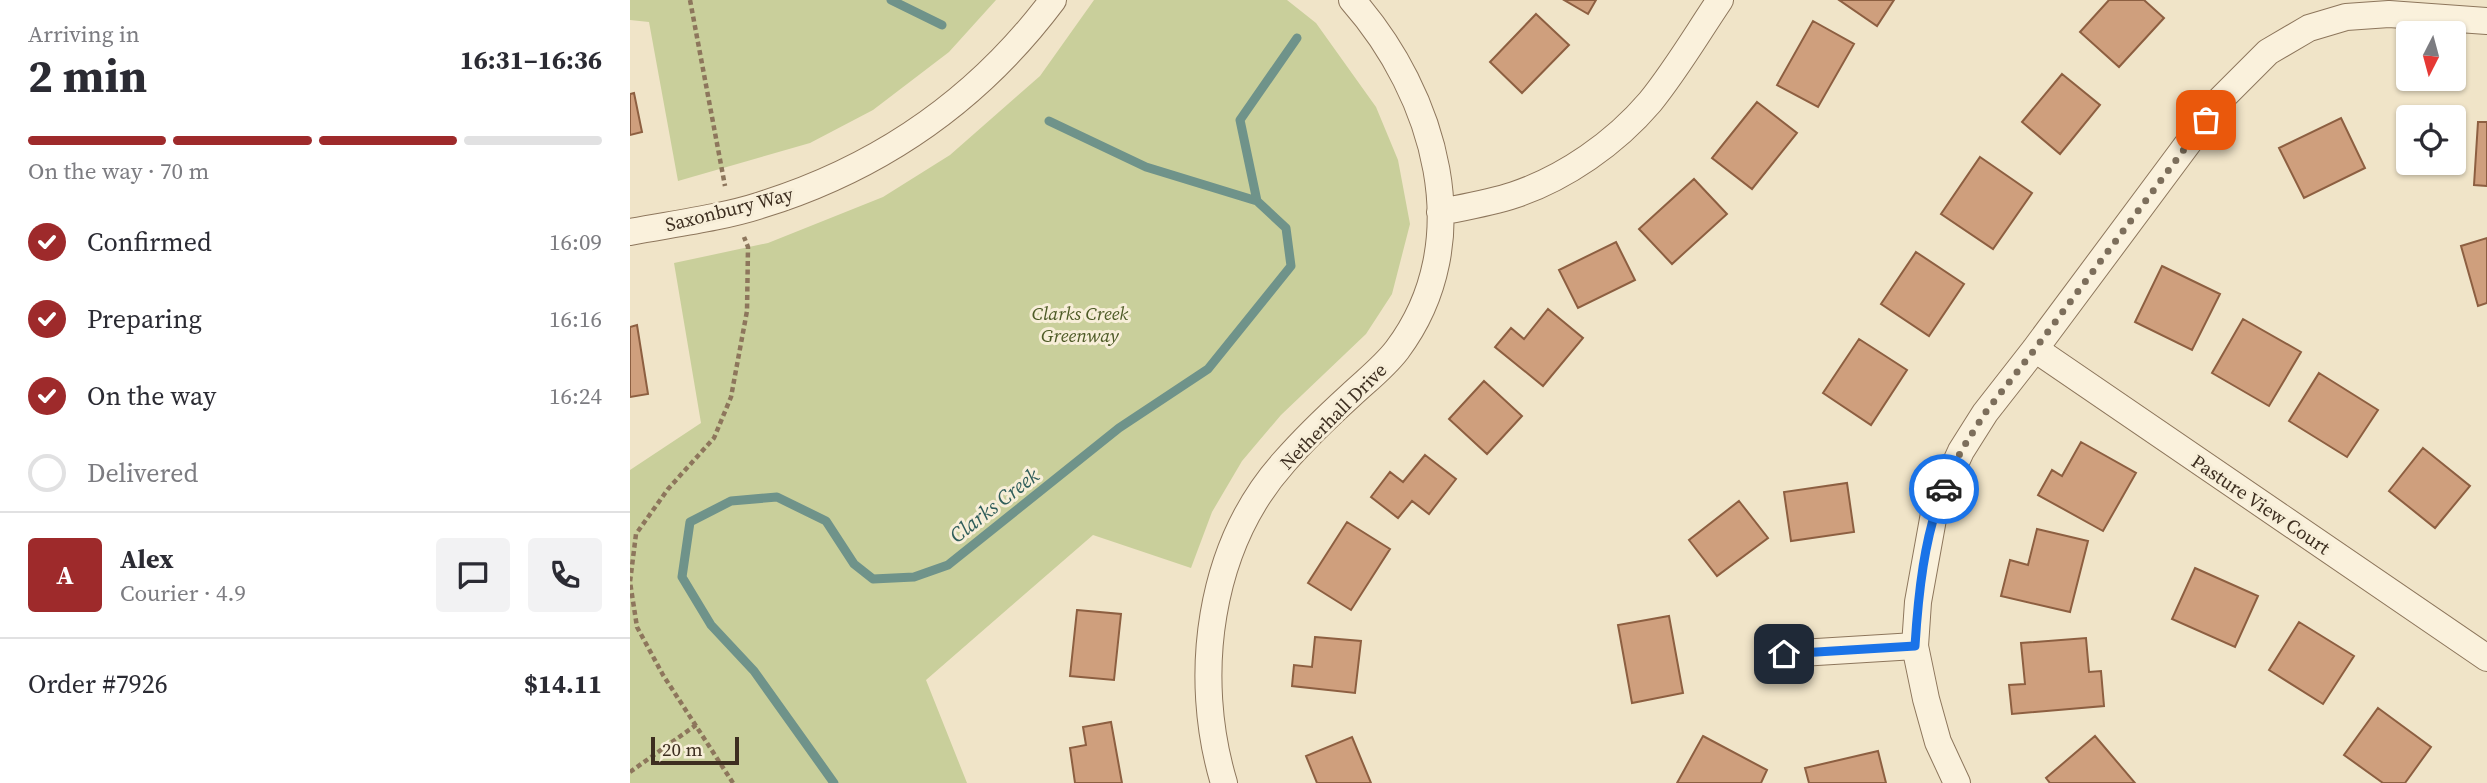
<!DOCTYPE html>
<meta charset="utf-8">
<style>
body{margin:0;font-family:"Source Serif 4",serif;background:#f2f2f3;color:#2b2b33;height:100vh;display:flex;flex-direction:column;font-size:26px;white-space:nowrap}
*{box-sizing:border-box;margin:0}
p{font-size:23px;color:#7c7c81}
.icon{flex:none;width:38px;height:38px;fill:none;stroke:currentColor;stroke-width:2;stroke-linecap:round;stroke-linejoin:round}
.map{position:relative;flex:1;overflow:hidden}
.sheet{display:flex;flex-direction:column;background:#fff;width:630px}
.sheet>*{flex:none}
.needle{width:46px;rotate:186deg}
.controls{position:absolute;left:1766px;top:21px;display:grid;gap:14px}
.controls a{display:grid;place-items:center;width:70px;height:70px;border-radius:7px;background:#fff;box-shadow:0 2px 5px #0004;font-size:35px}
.scale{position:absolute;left:21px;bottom:18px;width:88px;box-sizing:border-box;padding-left:7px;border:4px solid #3d2e20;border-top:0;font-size:19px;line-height:24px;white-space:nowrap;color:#3d2e20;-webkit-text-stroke:5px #f7eed8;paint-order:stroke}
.pin{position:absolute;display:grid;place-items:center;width:60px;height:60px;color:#fff;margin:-30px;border-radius:14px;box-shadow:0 4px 10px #0006}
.courier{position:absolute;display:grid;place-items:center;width:70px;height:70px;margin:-35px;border:5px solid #1a73e8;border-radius:50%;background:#fff;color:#222;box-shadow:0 2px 9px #0007}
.headline em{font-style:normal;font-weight:700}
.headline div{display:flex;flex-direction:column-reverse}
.headline{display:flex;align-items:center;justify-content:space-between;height:119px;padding:0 28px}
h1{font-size:46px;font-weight:700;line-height:52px}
.bar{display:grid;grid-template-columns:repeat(4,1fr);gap:10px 7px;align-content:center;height:84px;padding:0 28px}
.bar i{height:9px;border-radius:5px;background:#e1e1e2}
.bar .current{background:#9e2a2b}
.bar p{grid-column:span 4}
.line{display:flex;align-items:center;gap:18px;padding:0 28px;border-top:2px solid #e1e1e2}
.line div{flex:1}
.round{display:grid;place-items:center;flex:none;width:74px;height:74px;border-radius:7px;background:#f2f2f3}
ol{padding:0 28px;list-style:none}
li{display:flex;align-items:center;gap:21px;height:77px}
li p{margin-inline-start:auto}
li .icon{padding:7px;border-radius:50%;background:#9e2a2b;color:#fff;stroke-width:4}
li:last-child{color:#7c7c81}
li i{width:38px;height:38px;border:4px solid #e1e1e2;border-radius:50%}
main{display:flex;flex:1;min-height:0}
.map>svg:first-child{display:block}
.green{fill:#c9cf9b}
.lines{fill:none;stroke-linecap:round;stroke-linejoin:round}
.stream{stroke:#6f938a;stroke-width:9}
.building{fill:#cf9f7d;stroke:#8d5f41;stroke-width:2}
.street-casing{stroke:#8d765c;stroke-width:28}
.path{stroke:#8d765c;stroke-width:4.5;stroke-dasharray:5 3.5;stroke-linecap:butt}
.street{stroke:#faf1dc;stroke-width:26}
.done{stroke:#7c6e5b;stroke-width:7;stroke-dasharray:0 12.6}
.route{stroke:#1a73e8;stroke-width:9}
.labels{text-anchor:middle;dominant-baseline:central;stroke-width:6;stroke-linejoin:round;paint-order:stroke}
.street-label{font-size:19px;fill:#3d2e20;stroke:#f7eed8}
.park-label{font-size:19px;font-style:italic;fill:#4d5a26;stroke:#f7eed8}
.water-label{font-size:21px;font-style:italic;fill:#2f5d5a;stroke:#f7eed8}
</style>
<main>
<section class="sheet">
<div class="headline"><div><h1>2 min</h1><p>Arriving in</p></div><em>16:31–16:36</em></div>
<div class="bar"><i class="current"></i><i class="current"></i><i class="current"></i><i></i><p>On the way · 70 m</p></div>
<ol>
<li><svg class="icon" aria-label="check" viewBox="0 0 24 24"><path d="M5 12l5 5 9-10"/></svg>Confirmed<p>16:09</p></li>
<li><svg class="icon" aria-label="check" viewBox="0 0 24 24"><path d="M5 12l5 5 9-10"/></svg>Preparing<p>16:16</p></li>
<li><svg class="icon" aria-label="check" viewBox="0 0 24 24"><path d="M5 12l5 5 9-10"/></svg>On the way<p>16:24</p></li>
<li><i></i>Delivered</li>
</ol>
<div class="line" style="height:126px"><b class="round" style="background:#9e2a2b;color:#fff">A</b><div><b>Alex</b><p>Courier · 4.9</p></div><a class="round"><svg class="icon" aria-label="chat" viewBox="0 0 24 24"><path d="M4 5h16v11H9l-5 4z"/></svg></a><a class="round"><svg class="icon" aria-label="phone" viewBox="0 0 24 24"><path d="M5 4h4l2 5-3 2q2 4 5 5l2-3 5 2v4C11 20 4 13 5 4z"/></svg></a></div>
<div class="line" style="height:91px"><div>Order #7926</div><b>$14.11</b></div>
</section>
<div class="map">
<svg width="1857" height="783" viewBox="0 0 1857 783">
<rect width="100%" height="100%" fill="#f0e4c8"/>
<path class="green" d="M 0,0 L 366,0 L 319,52 L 243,110 L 180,143 L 48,181 L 19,22 L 0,20 Z
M 464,0 L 657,0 L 686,23 L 746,107 L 768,160 L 780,224 L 762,294 L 736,334 L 651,415 L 612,461 L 582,512 L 561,568 L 463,535 L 296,680 L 337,783 L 0,783 L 0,470 L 71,423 L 44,263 L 138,243 L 253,197 L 320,155 L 410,76 Z"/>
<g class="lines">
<path class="stream" d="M 261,0 L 312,25
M 627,201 L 610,120 L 667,38
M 204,783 L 124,671 L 81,625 L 52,577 L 60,522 L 101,501 L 147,497 L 196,521 L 224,564 L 243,579 L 284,577 L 318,565 L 489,428 L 578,369 L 661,266 L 656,228 L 627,201 L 516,167 L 419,121"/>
</g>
<path class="building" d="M 934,0 L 966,0 L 958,14 Z
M 1209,0 L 1264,0 L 1247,26 Z
M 1479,0 L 1514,0 L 1534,18 L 1489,67 L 1450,32 Z
M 906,14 L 939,45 L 892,93 L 860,62 Z
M 1183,21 L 1224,44 L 1188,107 L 1147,85 Z
M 1432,74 L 1470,105 L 1430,154 L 1392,122 Z
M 4,93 L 12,132 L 0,135 L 0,94 Z
M 1127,102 L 1167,133 L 1122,189 L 1082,158 Z
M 1711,118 L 1735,168 L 1674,198 L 1649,148 Z
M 1848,122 L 1857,122 L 1857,186 L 1844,185 Z
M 1350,157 L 1402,193 L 1363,249 L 1311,214 Z
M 1064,179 L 1097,214 L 1042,264 L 1009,229 Z
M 1857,238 L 1857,303 L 1848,306 L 1831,246 Z
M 986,242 L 1005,280 L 948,308 L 929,270 Z
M 1286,252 L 1334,284 L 1299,336 L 1251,304 Z
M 1532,266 L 1590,294 L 1562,350 L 1505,322 Z
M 918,309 L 953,338 L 913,386 L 865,347 L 881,328 L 894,339 Z
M 1613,319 L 1671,352 L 1639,406 L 1582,373 Z
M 7,325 L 18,394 L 0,397 L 0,327 Z
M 1229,339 L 1277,370 L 1241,425 L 1193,393 Z
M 1689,373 L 1748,410 L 1717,457 L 1659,421 Z
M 854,381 L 892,416 L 857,454 L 819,419 Z
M 1451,442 L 1506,473 L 1473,531 L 1408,495 L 1422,470 L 1432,476 Z
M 1793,448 L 1840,486 L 1805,528 L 1759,491 Z
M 795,455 L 826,479 L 799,514 L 782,501 L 768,518 L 741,497 L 760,472 L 773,482 Z
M 1217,483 L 1224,532 L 1161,541 L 1154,492 Z
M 1109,501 L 1138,538 L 1087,576 L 1059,540 Z
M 717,522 L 760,549 L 721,610 L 678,583 Z
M 1407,529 L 1458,541 L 1440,612 L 1371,596 L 1380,560 L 1398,565 Z
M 1565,568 L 1628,596 L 1605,647 L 1542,619 Z
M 447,610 L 491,614 L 484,680 L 440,676 Z
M 1039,616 L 1053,693 L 1002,703 L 988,625 Z
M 1669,622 L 1724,656 L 1693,704 L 1639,670 Z
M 685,637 L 731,641 L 725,693 L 662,686 L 664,665 L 682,667 Z
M 1456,638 L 1459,672 L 1471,671 L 1474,706 L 1382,714 L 1379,685 L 1395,684 L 1391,643 Z
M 1748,708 L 1801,747 L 1775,783 L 1753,783 L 1714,755 Z
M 481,722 L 492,783 L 445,783 L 440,748 L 456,745 L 453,727 Z
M 1073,736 L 1137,770 L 1131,783 L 1047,783 Z
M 1465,736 L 1505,783 L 1420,783 L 1416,778 Z
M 722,737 L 741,783 L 687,783 L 676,756 Z
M 1248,751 L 1256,783 L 1179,783 L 1175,768 Z"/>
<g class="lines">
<g class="street-casing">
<path id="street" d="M 810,212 C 835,207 860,203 884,195 C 935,178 985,143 1020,102 C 1046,70 1067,34 1090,0
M 0,232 C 42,224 91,218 131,205 C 250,168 348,100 423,0
M 1405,349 L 1857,658
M 1154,654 L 1285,646
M 594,783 C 562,677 578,547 654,462 C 675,438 698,416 721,395 C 737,380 754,367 767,350 C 849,241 805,94 722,0
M 1327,783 L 1308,742 L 1296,699 L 1285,646 L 1288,602 L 1305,508 L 1331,451 L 1355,413 L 1405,349 L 1591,99 L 1638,52 L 1679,28 L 1716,17 L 1759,14 L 1857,21"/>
</g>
<path class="path" d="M 60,0 L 95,186
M 0,772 L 66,725
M 103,783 L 33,675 L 7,627 L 0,582 L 6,534 L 38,489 L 84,438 L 101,397 L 117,311 L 118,247 L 114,237"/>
<use href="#street" class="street"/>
</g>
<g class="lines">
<path class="done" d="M 1314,489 L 1331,451 L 1355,413 L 1405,349 L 1576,120"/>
<path class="route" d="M 1154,654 L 1285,646 C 1288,598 1294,534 1314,489"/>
</g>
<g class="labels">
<g class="street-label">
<text transform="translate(99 209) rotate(-14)">Saxonbury Way</text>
<text transform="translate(703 416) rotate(-45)">Netherhall Drive</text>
<text transform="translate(1631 504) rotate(34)">Pasture View Court</text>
</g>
<g class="park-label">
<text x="450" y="313">Clarks Creek<tspan x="450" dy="22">Greenway</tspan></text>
</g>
<g class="water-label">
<text transform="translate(364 505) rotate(-38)">Clarks Creek</text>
</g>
</g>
</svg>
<div class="controls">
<a><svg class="needle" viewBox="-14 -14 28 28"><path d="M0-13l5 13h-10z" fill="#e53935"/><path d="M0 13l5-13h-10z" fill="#7c7c81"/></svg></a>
<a><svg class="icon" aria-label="locate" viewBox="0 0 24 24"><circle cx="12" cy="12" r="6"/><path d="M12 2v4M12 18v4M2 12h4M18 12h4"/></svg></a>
</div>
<div class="scale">20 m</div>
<div class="pin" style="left:1576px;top:120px;background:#ea580c"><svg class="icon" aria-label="bag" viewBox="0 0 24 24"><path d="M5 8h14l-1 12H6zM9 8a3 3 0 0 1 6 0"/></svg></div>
<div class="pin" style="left:1154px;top:654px;background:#1f2937"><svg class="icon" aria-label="home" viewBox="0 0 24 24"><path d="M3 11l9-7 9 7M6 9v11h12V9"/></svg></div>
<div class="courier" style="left:1314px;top:489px"><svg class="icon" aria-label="car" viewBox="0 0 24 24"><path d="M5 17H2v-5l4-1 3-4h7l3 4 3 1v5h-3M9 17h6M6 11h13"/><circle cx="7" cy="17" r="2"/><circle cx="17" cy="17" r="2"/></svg></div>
</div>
</main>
